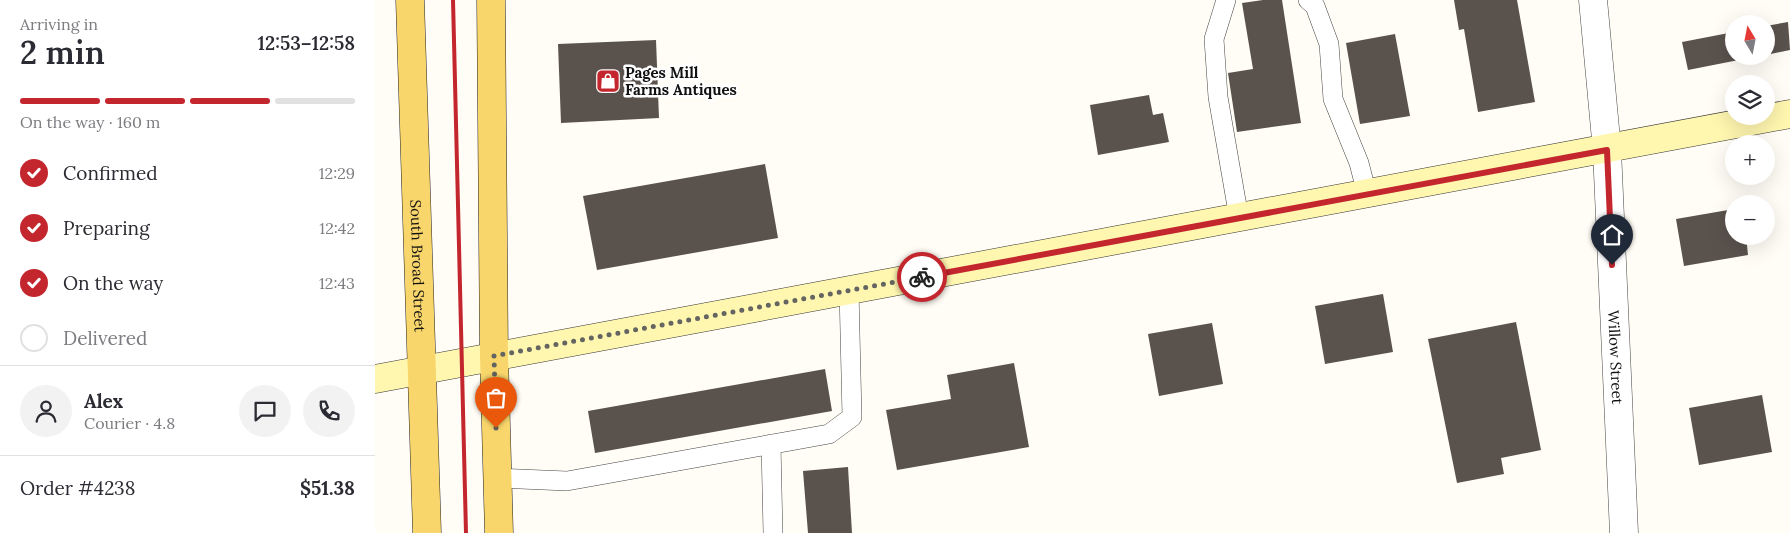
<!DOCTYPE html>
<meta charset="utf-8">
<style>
body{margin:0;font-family:Lora,serif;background:#f2f2f3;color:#2b2b33;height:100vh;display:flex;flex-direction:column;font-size:19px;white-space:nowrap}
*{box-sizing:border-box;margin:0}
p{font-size:16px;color:#7c7c81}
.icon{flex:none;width:28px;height:28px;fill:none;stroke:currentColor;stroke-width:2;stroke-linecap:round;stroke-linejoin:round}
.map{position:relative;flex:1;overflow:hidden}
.panel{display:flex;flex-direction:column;background:#fff;width:375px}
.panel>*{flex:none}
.needle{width:32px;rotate:350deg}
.tools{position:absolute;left:1350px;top:15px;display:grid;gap:10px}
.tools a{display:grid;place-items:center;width:50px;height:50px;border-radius:50%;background:#fff;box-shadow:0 5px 20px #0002;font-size:25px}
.pin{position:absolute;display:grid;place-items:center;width:42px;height:42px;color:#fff;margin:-51px -21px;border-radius:50% 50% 50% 0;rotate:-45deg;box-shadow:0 0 5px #0007}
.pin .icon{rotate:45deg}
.courier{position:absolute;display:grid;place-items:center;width:50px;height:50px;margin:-25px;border:4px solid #c4262e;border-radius:50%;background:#fff;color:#222;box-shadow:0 1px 6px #0007}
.head em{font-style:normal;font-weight:600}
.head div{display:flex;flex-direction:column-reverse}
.head{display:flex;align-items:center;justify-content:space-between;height:85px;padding:0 20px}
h1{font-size:32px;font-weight:600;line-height:38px}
.bar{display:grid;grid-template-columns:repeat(4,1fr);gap:8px 5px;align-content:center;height:60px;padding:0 20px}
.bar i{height:6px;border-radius:4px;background:#e1e1e2}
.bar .current{background:#c4262e}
.bar p{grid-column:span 4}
.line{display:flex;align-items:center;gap:12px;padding:0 20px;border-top:1px solid #e1e1e2}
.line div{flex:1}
.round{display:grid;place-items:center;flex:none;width:52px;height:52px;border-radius:26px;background:#f2f2f3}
ol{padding:0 20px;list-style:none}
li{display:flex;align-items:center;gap:15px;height:55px}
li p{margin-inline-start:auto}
li .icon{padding:5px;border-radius:50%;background:#c4262e;color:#fff;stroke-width:4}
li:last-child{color:#7c7c81}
li i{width:28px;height:28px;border:2px solid #e1e1e2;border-radius:50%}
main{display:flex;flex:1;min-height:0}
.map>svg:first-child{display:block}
.building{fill:#5a524d}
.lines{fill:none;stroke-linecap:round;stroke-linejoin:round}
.lane-casing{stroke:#444;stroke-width:20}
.street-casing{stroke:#444;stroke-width:29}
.secondary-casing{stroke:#333;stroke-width:29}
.primary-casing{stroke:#222;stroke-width:29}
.lane{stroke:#fff;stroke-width:19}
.street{stroke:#fff;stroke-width:28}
.secondary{stroke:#fff6b0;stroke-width:28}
.primary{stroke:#f9d66b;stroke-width:28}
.rail{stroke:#c4262e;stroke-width:4}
.done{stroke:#646461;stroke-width:5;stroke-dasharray:0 9}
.route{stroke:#c4262e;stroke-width:6}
.labels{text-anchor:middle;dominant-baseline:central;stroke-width:5;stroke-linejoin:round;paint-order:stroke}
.poi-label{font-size:15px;font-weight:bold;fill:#111;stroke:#fff;text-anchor:start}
.street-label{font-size:15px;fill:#111;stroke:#fff}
</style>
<main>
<section class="panel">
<div class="head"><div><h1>2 min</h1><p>Arriving in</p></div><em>12:53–12:58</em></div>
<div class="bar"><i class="current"></i><i class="current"></i><i class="current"></i><i></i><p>On the way · 160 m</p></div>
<ol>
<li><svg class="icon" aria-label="check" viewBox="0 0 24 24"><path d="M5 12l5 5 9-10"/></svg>Confirmed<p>12:29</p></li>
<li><svg class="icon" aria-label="check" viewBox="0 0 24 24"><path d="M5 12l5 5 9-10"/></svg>Preparing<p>12:42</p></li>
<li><svg class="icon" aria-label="check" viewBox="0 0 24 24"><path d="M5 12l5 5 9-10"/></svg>On the way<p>12:43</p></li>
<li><i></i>Delivered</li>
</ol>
<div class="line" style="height:90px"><a class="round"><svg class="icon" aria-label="person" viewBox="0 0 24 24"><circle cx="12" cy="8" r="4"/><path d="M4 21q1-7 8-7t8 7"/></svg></a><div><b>Alex</b><p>Courier · 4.8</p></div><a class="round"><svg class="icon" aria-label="chat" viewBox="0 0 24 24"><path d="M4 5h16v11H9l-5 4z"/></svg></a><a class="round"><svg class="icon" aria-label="phone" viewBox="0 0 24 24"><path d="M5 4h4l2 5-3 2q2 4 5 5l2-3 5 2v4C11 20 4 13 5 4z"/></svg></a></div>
<div class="line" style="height:65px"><div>Order #4238</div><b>$51.38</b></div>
</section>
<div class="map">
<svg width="1415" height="533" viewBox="0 0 1415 533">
<rect width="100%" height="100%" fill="#fffdf5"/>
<path class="building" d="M 888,0 L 907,0 L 926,123 L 862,132 L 853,73 L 878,69 L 867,3 Z
M 1079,0 L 1142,0 L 1160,102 L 1103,112 L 1089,29 L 1084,30 Z
M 1413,22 L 1415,50 L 1391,55 L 1391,26 Z
M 1359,32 L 1359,56 L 1384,56 L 1313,70 L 1307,42 Z
M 1020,34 L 1035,116 L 985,124 L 971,43 Z
M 281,40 L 284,118 L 186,123 L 183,44 Z
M 774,95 L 778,115 L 788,113 L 794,142 L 723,155 L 715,105 Z
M 390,164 L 403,238 L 222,270 L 208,196 Z
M 1359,209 L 1359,236 L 1371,236 L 1373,255 L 1309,266 L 1301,219 Z
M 1008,294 L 1018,352 L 950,364 L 940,306 Z
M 1141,322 L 1166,450 L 1126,458 L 1129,474 L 1082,483 L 1053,339 Z
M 837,323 L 848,384 L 784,396 L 773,334 Z
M 639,363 L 654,447 L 522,470 L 511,410 L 576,399 L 572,375 Z
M 450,369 L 457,411 L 220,453 L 213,411 Z
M 1387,395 L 1397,452 L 1324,465 L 1314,408 Z
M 473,467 L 477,533 L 433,533 L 428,471 Z"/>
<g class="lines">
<g class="lane-casing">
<path id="lane" d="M 851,0 L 839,39 L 843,97 L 864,218
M 933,0 L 940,6 L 954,44 L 958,99 L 984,163 L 992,194
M 396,444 L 398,533
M 122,478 L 192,481 L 454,434 L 477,417 L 474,290"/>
</g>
<g class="street-casing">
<g id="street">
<path id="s1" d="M 1218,0 L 1232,150 L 1249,533"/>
</g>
</g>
<g class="secondary-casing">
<path id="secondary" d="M 0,379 L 1415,114"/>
</g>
<g class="primary-casing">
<g id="primary">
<path id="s2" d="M 35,0 L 52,533"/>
<path d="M 116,0 L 119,356 L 124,533"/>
</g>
</g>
<use href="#lane" class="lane"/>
<use href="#street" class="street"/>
<use href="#secondary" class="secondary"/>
<use href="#primary" class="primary"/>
<path class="rail" d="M 78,0 L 91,533"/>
</g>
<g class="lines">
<path class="done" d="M 121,428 L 119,356 L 547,277"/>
<path class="route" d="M 547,277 L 1232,150 L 1237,265"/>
</g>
<defs>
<g id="shop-square" transform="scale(1.25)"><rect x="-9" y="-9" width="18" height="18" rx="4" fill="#c4262e" stroke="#fff"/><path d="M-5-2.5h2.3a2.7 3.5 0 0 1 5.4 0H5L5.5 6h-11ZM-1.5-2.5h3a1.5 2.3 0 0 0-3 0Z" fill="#fff"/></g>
</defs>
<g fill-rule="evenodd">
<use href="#shop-square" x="233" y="81"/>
</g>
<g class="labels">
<g class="poi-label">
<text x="250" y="72">Pages Mill<tspan x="250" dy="17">Farms Antiques</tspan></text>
</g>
<g class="street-label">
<text stroke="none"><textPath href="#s2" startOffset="266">South Broad Street</textPath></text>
<text stroke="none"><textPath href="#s1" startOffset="358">Willow Street</textPath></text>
</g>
</g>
</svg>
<div class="tools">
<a><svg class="needle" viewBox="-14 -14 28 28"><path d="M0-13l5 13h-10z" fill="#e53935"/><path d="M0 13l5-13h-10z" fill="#7c7c81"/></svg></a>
<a><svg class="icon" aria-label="layers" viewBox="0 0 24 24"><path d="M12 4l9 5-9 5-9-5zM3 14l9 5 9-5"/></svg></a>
<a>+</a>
<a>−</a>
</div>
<div class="pin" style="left:121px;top:428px;background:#ea580c"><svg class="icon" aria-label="bag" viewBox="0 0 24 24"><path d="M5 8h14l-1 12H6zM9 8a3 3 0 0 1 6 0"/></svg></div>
<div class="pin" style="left:1237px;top:265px;background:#1f2937"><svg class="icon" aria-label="home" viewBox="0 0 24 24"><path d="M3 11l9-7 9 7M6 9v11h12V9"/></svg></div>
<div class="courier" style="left:547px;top:277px"><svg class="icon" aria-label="bike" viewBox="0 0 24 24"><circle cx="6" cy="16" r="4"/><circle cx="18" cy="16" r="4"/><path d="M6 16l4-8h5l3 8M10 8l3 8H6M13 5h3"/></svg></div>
</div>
</main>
